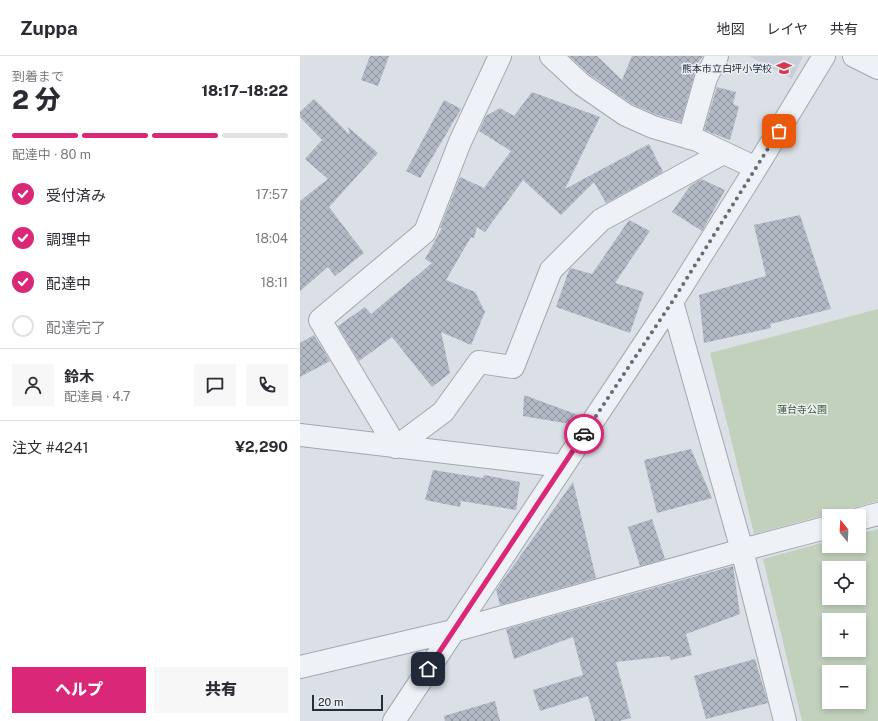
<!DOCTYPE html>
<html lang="ja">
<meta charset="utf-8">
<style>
body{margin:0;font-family:"Public Sans","Noto Sans JP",sans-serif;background:#f7f7f7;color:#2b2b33;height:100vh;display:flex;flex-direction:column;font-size:15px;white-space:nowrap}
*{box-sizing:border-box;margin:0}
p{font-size:13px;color:#7c7c81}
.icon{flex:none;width:22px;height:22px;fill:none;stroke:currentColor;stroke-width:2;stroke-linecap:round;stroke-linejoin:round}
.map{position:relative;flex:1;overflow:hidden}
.details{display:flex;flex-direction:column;background:#fff;width:300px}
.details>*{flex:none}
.needle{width:26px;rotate:342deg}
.tools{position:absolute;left:522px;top:453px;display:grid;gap:8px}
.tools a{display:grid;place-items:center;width:44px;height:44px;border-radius:0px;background:#fff;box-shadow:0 2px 6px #0003;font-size:20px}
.scale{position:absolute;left:12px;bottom:10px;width:71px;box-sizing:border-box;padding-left:4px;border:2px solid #252e3d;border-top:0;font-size:11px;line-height:14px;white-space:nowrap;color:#252e3d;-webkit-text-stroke:3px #ebeff4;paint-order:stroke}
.pin{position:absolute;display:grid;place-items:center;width:34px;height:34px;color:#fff;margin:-17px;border-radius:8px;box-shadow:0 2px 6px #0006}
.courier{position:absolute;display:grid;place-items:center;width:40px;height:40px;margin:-20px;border:3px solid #db2777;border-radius:50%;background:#fff;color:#222;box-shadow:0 1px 5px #0007}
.head em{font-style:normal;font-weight:800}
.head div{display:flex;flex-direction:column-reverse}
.head{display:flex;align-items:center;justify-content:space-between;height:68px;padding:0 12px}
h1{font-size:26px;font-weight:800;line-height:30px}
.bar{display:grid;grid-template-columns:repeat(4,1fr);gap:6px 4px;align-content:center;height:48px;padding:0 12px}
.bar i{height:5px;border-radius:3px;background:#e1e1e2}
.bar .current{background:#db2777}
.bar p{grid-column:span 4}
.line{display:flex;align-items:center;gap:10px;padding:0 12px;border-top:1px solid #e1e1e2}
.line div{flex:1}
.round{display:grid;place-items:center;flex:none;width:42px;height:42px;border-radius:0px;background:#f7f7f7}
ol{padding:0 12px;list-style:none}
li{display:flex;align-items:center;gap:12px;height:44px}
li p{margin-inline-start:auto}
li .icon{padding:4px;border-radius:50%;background:#db2777;color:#fff;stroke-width:4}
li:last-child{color:#7c7c81}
li i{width:22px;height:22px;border:2px solid #e1e1e2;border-radius:50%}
.cta{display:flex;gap:8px;margin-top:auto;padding:8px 12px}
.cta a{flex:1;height:46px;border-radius:0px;background:#db2777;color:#fff;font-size:16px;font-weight:800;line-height:46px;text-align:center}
.cta a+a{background:#f7f7f7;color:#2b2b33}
header{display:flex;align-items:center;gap:24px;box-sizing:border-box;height:56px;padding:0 20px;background:#fff;border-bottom:1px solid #e1e1e2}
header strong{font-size:19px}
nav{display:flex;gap:22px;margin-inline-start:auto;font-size:14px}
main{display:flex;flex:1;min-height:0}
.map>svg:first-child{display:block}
.built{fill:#c9cfd9}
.green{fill:#c1d1bc;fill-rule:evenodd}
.building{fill:url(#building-cross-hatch)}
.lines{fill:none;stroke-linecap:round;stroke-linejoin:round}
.minor-casing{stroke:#a1a7b1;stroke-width:24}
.minor{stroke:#eef1f5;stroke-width:22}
.done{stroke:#656c78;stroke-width:4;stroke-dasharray:0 7.2}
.route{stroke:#db2777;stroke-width:5}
.labels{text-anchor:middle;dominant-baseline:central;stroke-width:3;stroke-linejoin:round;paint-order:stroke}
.poi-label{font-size:10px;fill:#252e3d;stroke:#ebeff4;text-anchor:end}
.park-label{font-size:10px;fill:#395a31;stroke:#ebeff4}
</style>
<header>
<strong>Zuppa</strong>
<nav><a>地図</a><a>レイヤ</a><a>共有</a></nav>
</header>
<main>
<section class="details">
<div class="head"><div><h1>2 分</h1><p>到着まで</p></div><em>18:17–18:22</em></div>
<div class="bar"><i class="current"></i><i class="current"></i><i class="current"></i><i></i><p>配達中 · 80 m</p></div>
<ol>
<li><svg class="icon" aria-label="check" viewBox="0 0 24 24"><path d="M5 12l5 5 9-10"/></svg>受付済み<p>17:57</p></li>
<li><svg class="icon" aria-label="check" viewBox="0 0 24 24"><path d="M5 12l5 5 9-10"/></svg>調理中<p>18:04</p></li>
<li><svg class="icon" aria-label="check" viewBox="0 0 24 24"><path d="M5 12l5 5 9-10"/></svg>配達中<p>18:11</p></li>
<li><i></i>配達完了</li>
</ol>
<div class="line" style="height:72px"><a class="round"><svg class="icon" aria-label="person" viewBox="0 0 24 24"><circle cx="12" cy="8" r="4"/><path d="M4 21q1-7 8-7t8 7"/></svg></a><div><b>鈴木</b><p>配達員 · 4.7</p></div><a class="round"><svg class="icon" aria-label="chat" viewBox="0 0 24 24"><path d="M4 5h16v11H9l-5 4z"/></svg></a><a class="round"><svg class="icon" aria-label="phone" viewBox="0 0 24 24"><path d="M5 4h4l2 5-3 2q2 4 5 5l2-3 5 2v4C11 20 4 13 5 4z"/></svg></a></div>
<div class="line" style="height:52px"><div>注文 #4241</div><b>¥2,290</b></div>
<div class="cta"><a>ヘルプ</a><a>共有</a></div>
</section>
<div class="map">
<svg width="578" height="665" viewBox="0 0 578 665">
<defs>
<pattern id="building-cross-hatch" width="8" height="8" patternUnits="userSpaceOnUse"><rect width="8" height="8" fill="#b2b9c4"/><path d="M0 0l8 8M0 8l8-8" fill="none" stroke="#9197a0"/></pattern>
</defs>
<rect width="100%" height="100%" fill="#dbe0e7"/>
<path class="built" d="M 449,0 L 503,0 L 492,23 Z"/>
<path class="green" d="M 578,253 L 578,445 L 454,478 L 410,297 Z
M 578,473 L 578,665 L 502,665 L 463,503 L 529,485 L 529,490 L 559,490 L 559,478 ZM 529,512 L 559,512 L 559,542 L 529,542 ZM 529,564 L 559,564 L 559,594 L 529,594 ZM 529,616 L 559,616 L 559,646 L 529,646 Z"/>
<path class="building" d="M 70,0 L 89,0 L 78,30 L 61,24 Z
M 269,0 L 297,0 L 322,24 L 332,0 L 403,0 L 392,15 L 395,16 L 381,66 L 357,59 L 332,48 L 289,18 Z
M 417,31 L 436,36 L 433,48 L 439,51 L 430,84 L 404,74 Z
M 232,36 L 300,61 L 265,133 L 349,88 L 363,116 L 306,147 L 294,126 L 261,159 L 223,124 L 185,176 L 177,171 L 174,182 L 171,181 L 146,224 L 175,236 L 185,256 L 171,289 L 141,276 L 150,317 L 132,331 L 92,281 L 59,305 L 38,270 L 65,251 L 71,258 L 132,207 L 125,203 L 142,172 L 140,172 L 160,121 L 184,132 L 211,95 L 179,75 L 186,60 L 200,52 L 214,60 Z
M 14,43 L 50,79 L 48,71 L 78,97 L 29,151 L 64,197 L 35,220 L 28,211 L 0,235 L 0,145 L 28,123 L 5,103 L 22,84 L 0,61 L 0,56 Z
M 144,44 L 161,53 L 120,122 L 106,115 Z
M 401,123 L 425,134 L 402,175 L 372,156 L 390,130 Z
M 500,159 L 531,253 L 470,268 L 471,272 L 404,287 L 399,239 L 466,220 L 454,169 Z
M 329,164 L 350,175 L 315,227 L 344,236 L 330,277 L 256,251 L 269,214 L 271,212 L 292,218 Z
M 14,279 L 30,305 L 0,321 L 0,287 Z
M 224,339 L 281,360 L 276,369 L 223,360 Z
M 391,393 L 412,442 L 357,457 L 344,404 Z
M 133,414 L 183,422 L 184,419 L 220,426 L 216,454 L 161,445 L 160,451 L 125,444 Z
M 273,426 L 296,522 L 200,549 L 196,534 Z
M 352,463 L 365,503 L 340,510 L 328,471 Z
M 433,510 L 440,558 L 386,578 L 392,599 L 371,604 L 369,600 L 316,606 L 331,662 L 319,665 L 295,665 L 288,640 L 240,655 L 233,634 L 283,619 L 273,581 L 214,603 L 206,573 Z
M 455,603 L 468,647 L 406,663 L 394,620 Z
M 195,645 L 200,665 L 145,665 L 144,660 Z"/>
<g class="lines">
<g class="minor-casing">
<path id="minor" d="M 200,0 L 160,86 L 125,176 L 20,264 L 96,391 L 143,356 L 179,306 L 213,311 L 251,214 L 301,164 L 423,97
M 251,0 L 281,28 L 326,59 L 353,71 L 397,84 L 456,112
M 554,0 L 578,12
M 389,82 L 406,22 L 417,0
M 372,246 L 442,494 L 485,665
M 0,379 L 263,410
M 559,463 L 578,458
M 0,611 L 153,575 L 442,494 L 529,471
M 94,665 L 372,246 L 456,112 L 524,0"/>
</g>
<use href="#minor" class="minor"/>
</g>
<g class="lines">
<path class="done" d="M 284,378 L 372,246 L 479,75"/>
<path class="route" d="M 128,613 L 284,378"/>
</g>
<defs>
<g id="school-bare" transform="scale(1.2)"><path d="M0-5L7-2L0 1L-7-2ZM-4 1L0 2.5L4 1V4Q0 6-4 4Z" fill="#d43850" stroke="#ebeff4" stroke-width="2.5" paint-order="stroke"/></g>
</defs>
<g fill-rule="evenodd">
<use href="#school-bare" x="484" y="12"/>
</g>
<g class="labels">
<g class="poi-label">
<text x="472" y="12">熊本市立白坪小学校</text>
</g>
<g class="park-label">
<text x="502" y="353">蓮台寺公園</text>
</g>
</g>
</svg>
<div class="tools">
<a><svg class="needle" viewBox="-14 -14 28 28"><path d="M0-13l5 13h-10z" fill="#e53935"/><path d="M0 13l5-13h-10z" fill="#7c7c81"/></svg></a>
<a><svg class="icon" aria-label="locate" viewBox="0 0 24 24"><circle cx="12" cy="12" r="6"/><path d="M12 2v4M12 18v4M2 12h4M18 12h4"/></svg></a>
<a>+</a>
<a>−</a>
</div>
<div class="scale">20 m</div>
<div class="pin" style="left:479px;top:75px;background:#ea580c"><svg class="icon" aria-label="bag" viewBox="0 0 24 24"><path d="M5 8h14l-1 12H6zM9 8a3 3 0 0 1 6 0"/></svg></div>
<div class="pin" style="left:128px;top:613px;background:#1f2937"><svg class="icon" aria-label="home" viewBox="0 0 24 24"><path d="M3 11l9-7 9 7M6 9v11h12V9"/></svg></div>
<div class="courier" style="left:284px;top:378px"><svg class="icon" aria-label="car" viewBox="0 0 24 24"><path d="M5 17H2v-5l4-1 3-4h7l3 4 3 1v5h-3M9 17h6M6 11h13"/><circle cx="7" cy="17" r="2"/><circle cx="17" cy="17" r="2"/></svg></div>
</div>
</main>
